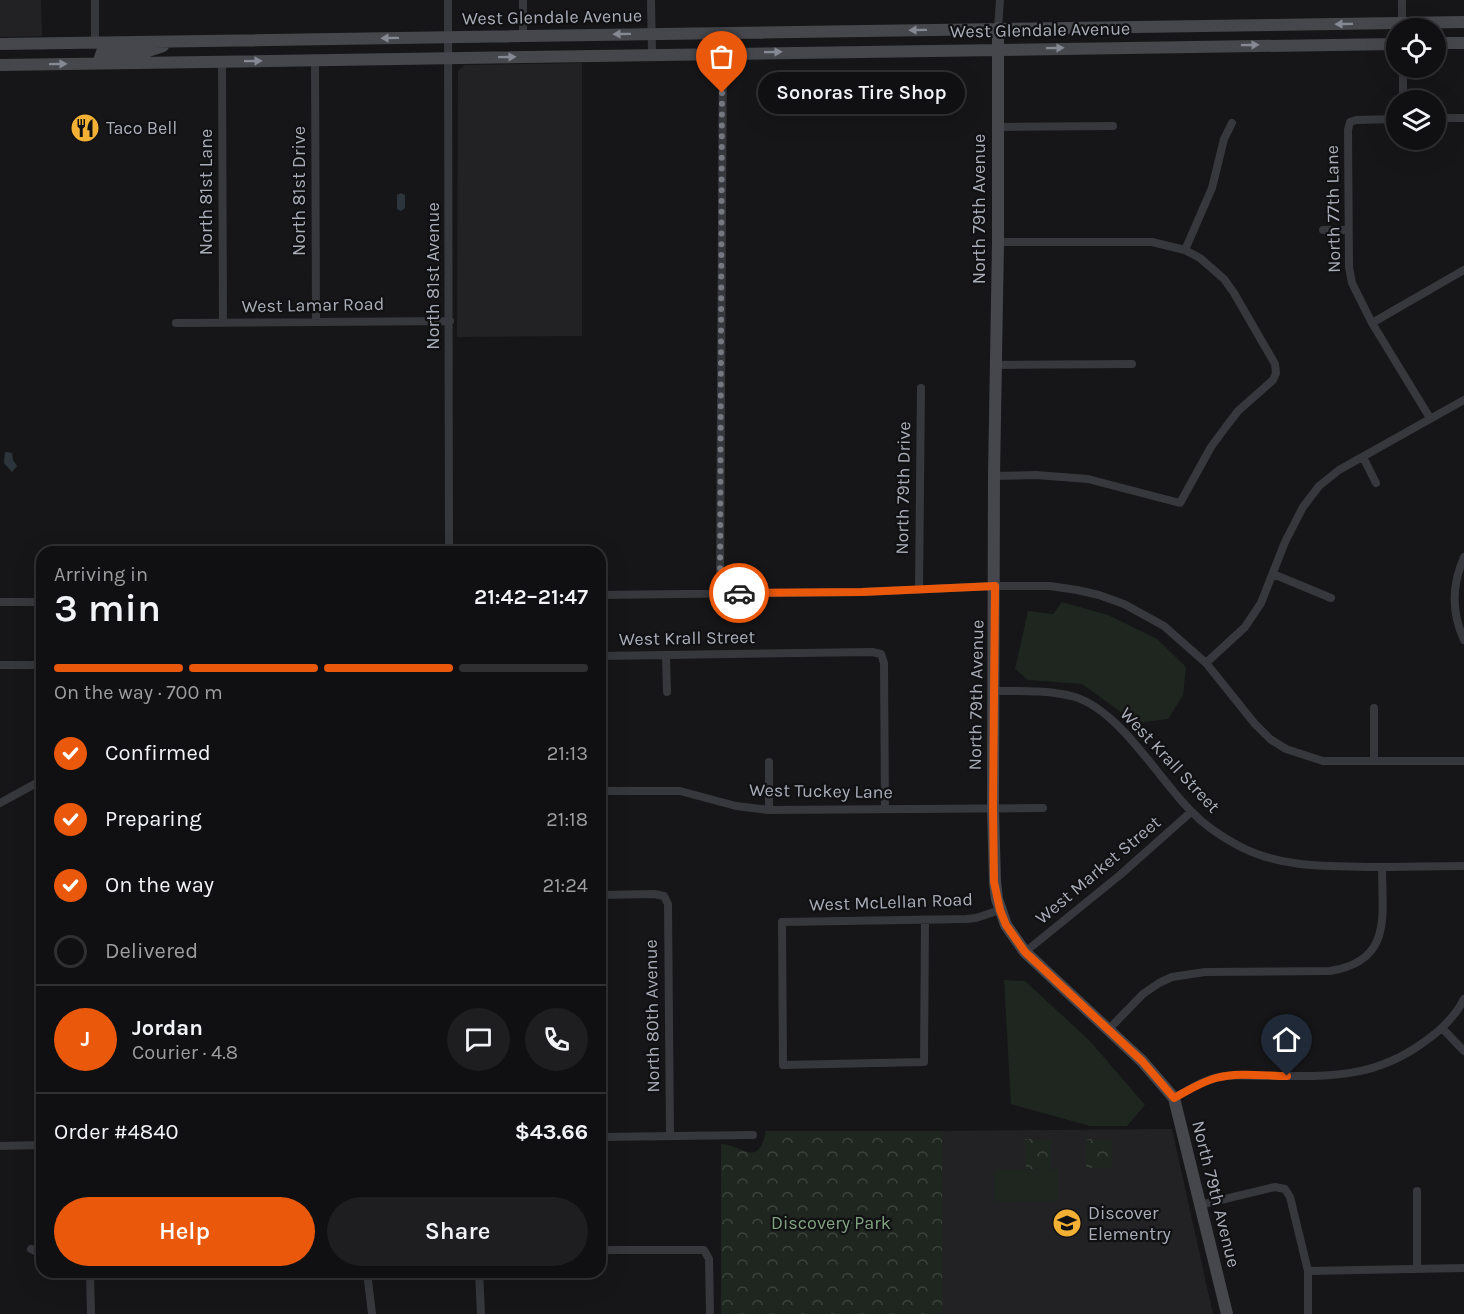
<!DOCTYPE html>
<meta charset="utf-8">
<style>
body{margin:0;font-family:Karla,sans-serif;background:#1e1e20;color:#f1f3f6;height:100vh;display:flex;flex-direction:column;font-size:22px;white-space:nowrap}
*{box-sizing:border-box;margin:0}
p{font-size:20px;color:#9c9d9f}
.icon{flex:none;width:33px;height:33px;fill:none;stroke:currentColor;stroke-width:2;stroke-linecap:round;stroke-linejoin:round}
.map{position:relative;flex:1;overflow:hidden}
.drawer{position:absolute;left:36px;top:546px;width:570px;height:732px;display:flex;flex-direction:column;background:#101012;border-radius:18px;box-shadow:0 6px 24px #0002,0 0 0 2px #303032}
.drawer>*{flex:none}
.controls{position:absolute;left:1386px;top:18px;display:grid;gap:12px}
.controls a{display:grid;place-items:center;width:60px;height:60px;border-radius:50%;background:#101012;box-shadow:0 6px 24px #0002,0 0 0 2px #303032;font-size:30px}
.pin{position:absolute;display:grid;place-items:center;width:51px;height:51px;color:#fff;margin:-62px -26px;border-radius:50% 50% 50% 0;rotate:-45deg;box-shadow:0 0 6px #0007}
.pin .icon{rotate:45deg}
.courier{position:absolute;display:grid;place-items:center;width:60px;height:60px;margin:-30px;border:4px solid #ea580c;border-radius:50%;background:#fff;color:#222;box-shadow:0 2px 8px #0007}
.bubble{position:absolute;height:42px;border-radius:21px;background:#101012;box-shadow:0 6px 24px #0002,0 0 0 2px #303032;font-size:20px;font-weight:600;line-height:42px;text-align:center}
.summary em{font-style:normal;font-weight:600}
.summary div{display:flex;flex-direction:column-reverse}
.summary{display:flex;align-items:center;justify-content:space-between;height:102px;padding:0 18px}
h1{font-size:39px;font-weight:600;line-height:45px}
.bar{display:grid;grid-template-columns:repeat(4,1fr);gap:9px 6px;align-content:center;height:72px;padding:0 18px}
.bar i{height:8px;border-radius:4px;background:#303032}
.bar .active{background:#ea580c}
.bar p{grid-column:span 4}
.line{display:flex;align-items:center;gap:15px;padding:0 18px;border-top:2px solid #303032}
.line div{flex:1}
.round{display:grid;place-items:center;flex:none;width:63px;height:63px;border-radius:32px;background:#1e1e20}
ol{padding:0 18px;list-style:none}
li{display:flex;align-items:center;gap:18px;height:66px}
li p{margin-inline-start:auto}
li .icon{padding:6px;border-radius:50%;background:#ea580c;color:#fff;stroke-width:4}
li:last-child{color:#9c9d9f}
li i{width:33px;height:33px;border:3px solid #303032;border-radius:50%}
.action{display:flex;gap:12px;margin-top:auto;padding:12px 18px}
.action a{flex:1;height:69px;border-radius:36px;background:#ea580c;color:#fff;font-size:24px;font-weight:600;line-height:69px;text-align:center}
.action a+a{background:#1e1e20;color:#f1f3f6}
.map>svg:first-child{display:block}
.built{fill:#222225}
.grass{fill:#1e261f}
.park{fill:url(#park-crowns)}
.water{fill:#2c353c}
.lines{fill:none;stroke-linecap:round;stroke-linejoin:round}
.street{stroke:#37383d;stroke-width:8}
.secondary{stroke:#45474d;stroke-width:12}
.oneway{fill:#858993}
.done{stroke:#757880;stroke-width:6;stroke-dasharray:0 10.8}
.route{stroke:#ea580c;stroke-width:8}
.labels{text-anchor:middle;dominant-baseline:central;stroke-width:4.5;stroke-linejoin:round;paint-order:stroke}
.street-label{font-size:18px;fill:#a8adb8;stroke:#111113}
.poi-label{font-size:18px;fill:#a8adb8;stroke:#111113;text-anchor:start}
.park-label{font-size:18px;fill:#7fa381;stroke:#111113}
</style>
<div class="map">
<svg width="1464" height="1314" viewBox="0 0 1464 1314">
<defs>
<pattern id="park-crowns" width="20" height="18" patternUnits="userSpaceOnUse" patternTransform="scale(1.5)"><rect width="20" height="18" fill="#1e261f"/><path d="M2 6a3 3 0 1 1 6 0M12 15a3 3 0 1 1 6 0" fill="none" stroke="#3c433d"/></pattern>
</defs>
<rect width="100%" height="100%" fill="#161618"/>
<path class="built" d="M 0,0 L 41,0 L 42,36 L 0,37 Z
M 582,63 L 582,336 L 457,337 L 458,71 L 465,65 Z
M 1172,1129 L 1213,1314 L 942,1314 L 942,1131 Z"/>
<path class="grass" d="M 1062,602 L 1108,615 L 1157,639 L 1186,667 L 1183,695 L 1168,719 L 1136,723 L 1082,684 L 1028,680 L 1015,669 L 1028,611 L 1053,614 Z
M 1004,980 L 1025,981 L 1089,1040 L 1145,1105 L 1127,1126 L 1090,1126 L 1011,1104 Z
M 1058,1169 L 1058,1201 L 995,1202 L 995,1170 Z"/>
<path class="park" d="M 766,1131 L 942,1131 L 942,1314 L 721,1314 L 721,1144 C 741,1144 758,1170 766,1131 Z
M 1025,1139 L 1051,1139 L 1051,1169 L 1026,1169 Z
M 1086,1139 L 1112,1139 L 1112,1168 L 1086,1168 Z"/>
<path class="water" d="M 401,193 L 405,195 L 405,208 L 401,211 L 397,209 L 397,195 Z
M 5,452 L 12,453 L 13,460 L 17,466 L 12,472 L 4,463 Z"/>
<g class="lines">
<path class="street" d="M 95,0 L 95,43
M 448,0 L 449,552
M 523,0 L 523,36
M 651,0 L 652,54
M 1402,0 L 1402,27
M 998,28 L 1000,0
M 315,60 L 316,322
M 222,61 L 223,323
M 1403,68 L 1403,100
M 1436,118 L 1464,118
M 1396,119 L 1356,120 L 1350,122 L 1348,130 L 1349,267 L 1352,283 L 1372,323 L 1430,418
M 997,127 L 1113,126
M 1323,230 L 1348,230
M 1185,250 L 1212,188 L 1224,139 L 1232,123
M 176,323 L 450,321
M 1372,323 L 1464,270
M 996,365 L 1132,364
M 1363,457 L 1376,483
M 994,476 L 1036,475 L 1088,479 L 1180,503 L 1211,447 L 1225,428 L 1238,411 L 1273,380 L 1276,373 L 1275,364 L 1234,293 L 1224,279 L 1200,258 L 1185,250 L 1152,242 L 998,242
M 1464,557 C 1452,585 1451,611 1464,640
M 1273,574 L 1331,598
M 919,589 L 921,388
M 720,593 L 723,33
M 600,595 L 862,592 L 995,586 L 1050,586 L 1077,590 L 1099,595 L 1124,604 L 1164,626 L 1206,663 L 1255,724 L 1270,739 L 1286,749 L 1323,761 L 1464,761
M 0,602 L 42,602
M 666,655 L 667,692
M 600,656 L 872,652 L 881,654 L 884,663 L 885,809
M 1206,663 L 1245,627 L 1261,603 L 1285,542 L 1303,507 L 1319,486 L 1339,470 L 1464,400
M 0,665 L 42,665
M 993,691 C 1020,691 1049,690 1075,697 C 1120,711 1158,778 1191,811 C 1204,825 1222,837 1239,846 C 1280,868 1328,866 1373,867 C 1403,867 1434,866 1464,866
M 1374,708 L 1374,760
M 769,762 L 769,810
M 600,791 L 680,791 L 736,806 L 769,810 L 1043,808
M 0,803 L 42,780
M 600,895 L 654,894 L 664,896 L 668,904 L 670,1136
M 925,920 L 924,1062 L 783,1065 L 782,922 L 966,919 L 976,918 L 1000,910
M 1025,952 L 1120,875 L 1191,812
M 1442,1028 L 1464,1051
M 1109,1029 L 1143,994 L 1159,983 L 1172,977 L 1205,972 L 1330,971 C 1393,961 1382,916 1382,867
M 1174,1098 C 1188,1090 1203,1080 1219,1077 C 1234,1074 1250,1076 1265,1076 C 1326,1076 1372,1080 1424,1042 C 1440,1031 1455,1017 1464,999
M 600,1137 L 753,1135
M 0,1146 L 42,1145
M 1417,1191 L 1417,1268
M 1200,1205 L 1275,1187 L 1285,1189 L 1290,1197 L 1308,1271 L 1308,1314
M 31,1249 L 42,1254
M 600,1250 L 704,1250 L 709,1259 L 710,1314
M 1308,1271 L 1464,1268
M 90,1272 L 91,1314
M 367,1272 L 372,1314
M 479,1272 L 481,1314"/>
<path class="secondary" d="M 998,28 L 998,242 L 994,476 L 993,808 L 995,882 L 997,899 L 1006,925 L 1025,952 L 1142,1061 L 1174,1098 L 1227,1314
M 1436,43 L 1464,43
M 0,44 L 1464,22
M 98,63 L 102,52 L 148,51 L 163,46
M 0,65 L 1396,44"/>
</g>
<defs><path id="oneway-solid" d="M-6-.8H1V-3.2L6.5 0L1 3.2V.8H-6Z" transform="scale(1.5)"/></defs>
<g class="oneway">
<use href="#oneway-solid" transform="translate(1344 24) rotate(179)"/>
<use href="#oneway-solid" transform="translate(918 30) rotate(179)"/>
<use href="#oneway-solid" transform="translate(622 34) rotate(179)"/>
<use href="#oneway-solid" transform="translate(390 38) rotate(179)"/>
<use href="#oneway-solid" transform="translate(1250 45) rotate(-1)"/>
<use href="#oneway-solid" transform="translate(1055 48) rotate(-1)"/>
<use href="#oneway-solid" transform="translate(773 52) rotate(-1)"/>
<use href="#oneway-solid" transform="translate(507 57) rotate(-1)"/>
<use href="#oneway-solid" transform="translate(253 61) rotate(-1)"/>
<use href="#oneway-solid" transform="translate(58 64) rotate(-1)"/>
</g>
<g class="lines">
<path class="done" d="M 722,93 L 720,594 L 739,593"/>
<path class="route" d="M 739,593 L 862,592 L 995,586 L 993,808 L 994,882 L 1000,910 L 1006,925 L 1025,952 L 1142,1061 L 1174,1098 C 1187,1091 1201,1082 1216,1078 C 1238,1072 1265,1076 1287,1076"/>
</g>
<defs>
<g id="restaurant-disc" transform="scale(1.5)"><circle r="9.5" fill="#f2b134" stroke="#111113"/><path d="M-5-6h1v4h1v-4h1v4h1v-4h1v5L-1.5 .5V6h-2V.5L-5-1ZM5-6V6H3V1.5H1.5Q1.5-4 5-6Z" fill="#111"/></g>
<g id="school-disc" transform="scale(1.5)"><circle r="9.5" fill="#f2b134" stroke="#111113"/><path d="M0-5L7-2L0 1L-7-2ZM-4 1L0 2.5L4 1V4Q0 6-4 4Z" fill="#111"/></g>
</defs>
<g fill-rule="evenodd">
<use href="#restaurant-disc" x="85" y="128"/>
<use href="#school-disc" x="1067" y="1223"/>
</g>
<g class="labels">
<g class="street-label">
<text transform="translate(552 17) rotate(-1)">West Glendale Avenue</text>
<text transform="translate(1040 30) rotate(-1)">West Glendale Avenue</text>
<text transform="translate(299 191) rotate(-90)">North 81st Drive</text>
<text transform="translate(206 192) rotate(-90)">North 81st Lane</text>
<text transform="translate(979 209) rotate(-90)">North 79th Avenue</text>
<text transform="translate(1333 209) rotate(-91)">North 77th Lane</text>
<text transform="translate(433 276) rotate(-90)">North 81st Avenue</text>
<text transform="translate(313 305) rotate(-1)">West Lamar Road</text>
<text transform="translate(903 488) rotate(-89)">North 79th Drive</text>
<text transform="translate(687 638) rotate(-1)">West Krall Street</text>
<text transform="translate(976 695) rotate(-89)">North 79th Avenue</text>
<text transform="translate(1170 760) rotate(47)">West Krall Street</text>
<text transform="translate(821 791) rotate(1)">West Tuckey Lane</text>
<text transform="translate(1098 870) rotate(-40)">West Market Street</text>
<text transform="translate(891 902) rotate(-2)">West McLellan Road</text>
<text transform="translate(652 1016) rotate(-91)">North 80th Avenue</text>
<text transform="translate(1216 1194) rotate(76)">North 79th Avenue</text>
</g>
<g class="poi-label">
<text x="106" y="128">Taco Bell</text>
<text x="1088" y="1213">Discover<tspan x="1088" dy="21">Elementry</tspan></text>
</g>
<g class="park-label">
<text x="831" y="1223">Discovery Park</text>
</g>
</g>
</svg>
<div class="controls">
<a><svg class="icon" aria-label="locate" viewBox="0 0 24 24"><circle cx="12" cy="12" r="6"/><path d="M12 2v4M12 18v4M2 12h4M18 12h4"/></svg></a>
<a><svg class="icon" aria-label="layers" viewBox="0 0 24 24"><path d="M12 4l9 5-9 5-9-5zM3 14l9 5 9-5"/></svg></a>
</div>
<div class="pin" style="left:722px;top:93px;background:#ea580c"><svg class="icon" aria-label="bag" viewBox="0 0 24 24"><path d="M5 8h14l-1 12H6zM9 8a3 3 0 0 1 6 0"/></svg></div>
<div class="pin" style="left:1287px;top:1076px;background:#1f2937"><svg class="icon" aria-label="home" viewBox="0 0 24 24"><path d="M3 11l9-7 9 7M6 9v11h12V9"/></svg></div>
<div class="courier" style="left:739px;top:593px"><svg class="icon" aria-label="car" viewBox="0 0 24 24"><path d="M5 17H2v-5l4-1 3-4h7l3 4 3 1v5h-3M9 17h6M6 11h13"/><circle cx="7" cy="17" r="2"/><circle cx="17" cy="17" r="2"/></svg></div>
<div class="bubble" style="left:758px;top:72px;width:207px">Sonoras Tire Shop</div>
<section class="drawer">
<div class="summary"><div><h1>3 min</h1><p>Arriving in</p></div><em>21:42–21:47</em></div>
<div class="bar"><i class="active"></i><i class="active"></i><i class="active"></i><i></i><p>On the way · 700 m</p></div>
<ol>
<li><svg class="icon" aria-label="check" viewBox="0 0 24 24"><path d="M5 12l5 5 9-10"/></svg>Confirmed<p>21:13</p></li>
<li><svg class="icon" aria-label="check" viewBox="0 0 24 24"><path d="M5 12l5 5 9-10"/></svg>Preparing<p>21:18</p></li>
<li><svg class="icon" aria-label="check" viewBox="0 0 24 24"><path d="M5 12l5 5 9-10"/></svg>On the way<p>21:24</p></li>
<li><i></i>Delivered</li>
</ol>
<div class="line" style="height:108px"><b class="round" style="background:#ea580c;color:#fff">J</b><div><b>Jordan</b><p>Courier · 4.8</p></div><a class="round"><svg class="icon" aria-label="chat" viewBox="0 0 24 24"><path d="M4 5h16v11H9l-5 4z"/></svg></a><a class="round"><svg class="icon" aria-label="phone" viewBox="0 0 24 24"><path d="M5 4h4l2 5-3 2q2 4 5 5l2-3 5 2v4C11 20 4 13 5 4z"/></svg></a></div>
<div class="line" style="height:78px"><div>Order #4840</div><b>$43.66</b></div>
<div class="action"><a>Help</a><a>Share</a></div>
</section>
</div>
